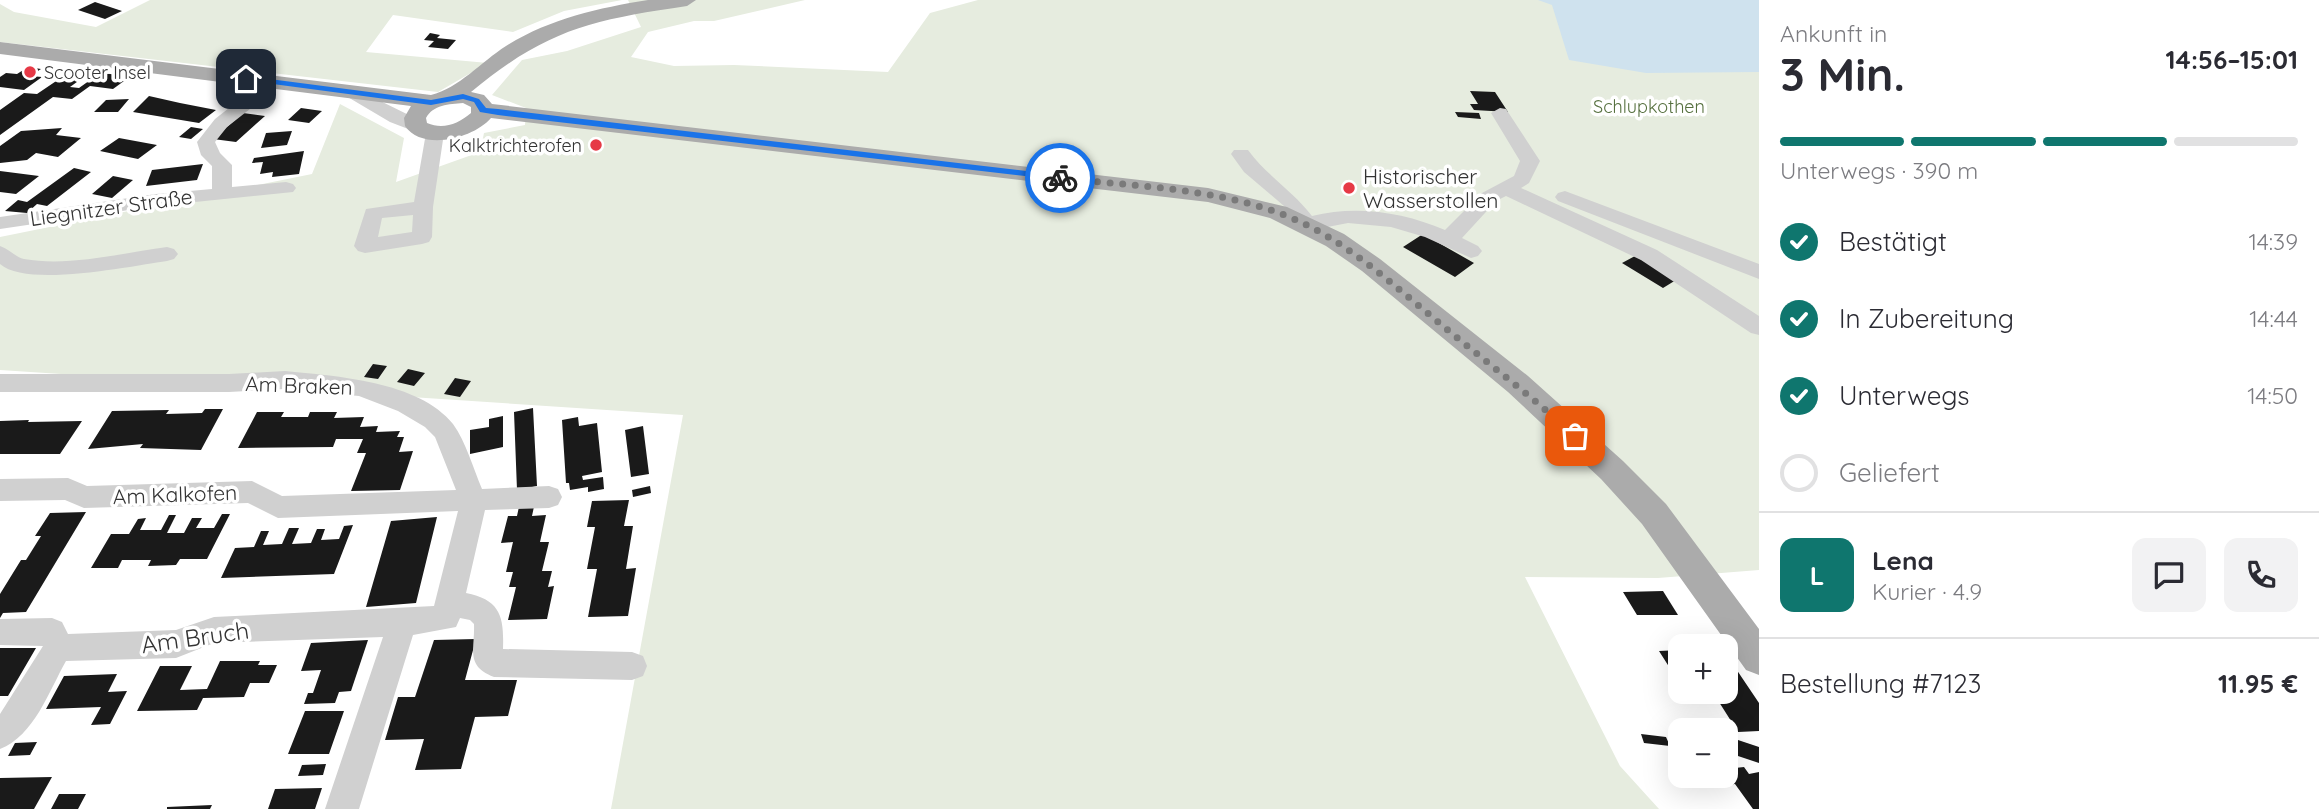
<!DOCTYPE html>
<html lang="de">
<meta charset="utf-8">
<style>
body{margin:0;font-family:Quicksand,sans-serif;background:#f2f2f3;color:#2b2b33;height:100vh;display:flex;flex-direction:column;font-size:26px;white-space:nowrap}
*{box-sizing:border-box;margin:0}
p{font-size:23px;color:#7c7c81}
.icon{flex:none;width:38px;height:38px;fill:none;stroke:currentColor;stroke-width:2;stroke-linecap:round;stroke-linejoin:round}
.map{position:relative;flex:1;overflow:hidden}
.details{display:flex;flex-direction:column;background:#fff;width:560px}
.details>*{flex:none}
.fabs{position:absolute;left:1668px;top:634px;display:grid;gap:14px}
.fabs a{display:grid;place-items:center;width:70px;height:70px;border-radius:14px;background:#fff;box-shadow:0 7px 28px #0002;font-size:35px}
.pin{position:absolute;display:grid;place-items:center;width:60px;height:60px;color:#fff;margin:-30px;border-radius:14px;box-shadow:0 4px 10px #0006}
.courier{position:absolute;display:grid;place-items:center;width:70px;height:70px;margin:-35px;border:5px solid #1a73e8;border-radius:50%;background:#fff;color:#222;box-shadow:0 2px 9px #0007}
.overview em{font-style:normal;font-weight:700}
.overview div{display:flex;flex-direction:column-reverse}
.overview{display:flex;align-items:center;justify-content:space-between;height:119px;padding:0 21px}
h1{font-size:46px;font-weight:700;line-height:52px}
.bar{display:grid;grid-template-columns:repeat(4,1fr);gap:10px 7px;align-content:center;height:84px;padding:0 21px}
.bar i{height:9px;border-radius:5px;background:#e1e1e2}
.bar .selected{background:#0f766e}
.bar p{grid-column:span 4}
.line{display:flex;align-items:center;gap:18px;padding:0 21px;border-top:2px solid #e1e1e2}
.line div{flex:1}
.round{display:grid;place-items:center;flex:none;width:74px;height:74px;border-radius:14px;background:#f2f2f3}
ol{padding:0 21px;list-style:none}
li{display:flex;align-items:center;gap:21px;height:77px}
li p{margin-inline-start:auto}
li .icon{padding:7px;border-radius:50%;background:#0f766e;color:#fff;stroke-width:4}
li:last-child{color:#7c7c81}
li i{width:38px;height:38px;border:4px solid #e1e1e2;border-radius:50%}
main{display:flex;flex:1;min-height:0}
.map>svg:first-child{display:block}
.green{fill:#e6ecdf}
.water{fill:#cfe2ee}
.building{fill:#1a1a1a}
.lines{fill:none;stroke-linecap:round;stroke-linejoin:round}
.minor{fill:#d0d0d0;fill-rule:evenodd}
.major{fill:#ababab;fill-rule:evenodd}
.route{fill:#1a73e8}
.done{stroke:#7a7a7a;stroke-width:7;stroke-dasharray:0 12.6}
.poi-dot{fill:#e63946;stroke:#fff;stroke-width:2.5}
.labels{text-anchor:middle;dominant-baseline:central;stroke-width:7;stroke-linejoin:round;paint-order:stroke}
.far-poi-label{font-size:18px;fill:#333;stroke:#fff;text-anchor:start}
.far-park-label{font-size:18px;fill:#56703f;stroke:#fff}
.poi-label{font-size:21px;fill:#333;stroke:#fff;text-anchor:start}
.street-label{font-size:21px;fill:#333;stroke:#fff}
.near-street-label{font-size:24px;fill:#333;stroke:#fff}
</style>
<main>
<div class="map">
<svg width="1759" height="809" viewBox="0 0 1759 809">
<rect width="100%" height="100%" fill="#fff"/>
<path class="green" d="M 150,0 L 622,0 L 564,11 L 513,32 L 393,15 L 366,52 L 488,63 L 438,92 L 0,42 L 0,4 L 14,12 L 96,27 Z
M 628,0 L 805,0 L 714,21 L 694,21 L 648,32 L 631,57 L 674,66 L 734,65 L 888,72 L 930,13 L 978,0 L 1759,0 L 1759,570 L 1658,578 L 1525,577 L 1620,766 L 1659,809 L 611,809 L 683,415 L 0,370 L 0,237 L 312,174 L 340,104 L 404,138 L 396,182 L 480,152 L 484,133 L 525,125 L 526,108 L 492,95 L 522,60 L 567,51 L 641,27 Z"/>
<path class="water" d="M 1538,0 L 1759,0 L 1759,72 L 1646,73 L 1569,60 L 1552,5 Z"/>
<path class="building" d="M 95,2 L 122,11 L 105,19 L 78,10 Z
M 430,33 L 440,35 L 437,38 L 456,40 L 448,49 L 428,47 L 434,41 L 424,40 Z
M 28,67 L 41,69 L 30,76 L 42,77 L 24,90 L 0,87 L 0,77 L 6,73 L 17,74 Z
M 74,69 L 92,71 L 70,87 L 79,88 L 100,73 L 120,75 L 114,80 L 124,81 L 113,89 L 90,86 L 72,99 L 53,97 L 0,135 L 0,110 L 24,93 L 37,94 Z
M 1470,91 L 1495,92 L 1508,112 L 1474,110 L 1470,104 L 1478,104 Z
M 149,96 L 180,103 L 216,110 L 199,123 L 133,112 Z
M 129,99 L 118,112 L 94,112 L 106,100 Z
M 301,108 L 322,111 L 309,123 L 288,120 Z
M 1455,112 L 1479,113 L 1481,119 L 1458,117 Z
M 243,113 L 265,116 L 236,142 L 213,139 Z
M 191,127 L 203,129 L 191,139 L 179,137 Z
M 62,128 L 56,135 L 81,138 L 58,157 L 36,153 L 27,160 L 0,163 L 0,146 L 21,131 Z
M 292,131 L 287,145 L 261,148 L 266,133 Z
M 119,138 L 157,145 L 138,159 L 100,151 Z
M 304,151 L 299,174 L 272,177 L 273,172 L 260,174 L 263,162 L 252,163 L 254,158 Z
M 203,164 L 197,180 L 146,186 L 152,170 Z
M 74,168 L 91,172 L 47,206 L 37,204 L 27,213 L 5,211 L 18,200 L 27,202 Z
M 0,171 L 39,176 L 16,194 L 0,192 Z
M 113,176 L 133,180 L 112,198 L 92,194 Z
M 1423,234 L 1474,263 L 1455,277 L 1403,247 Z
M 1635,256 L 1676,280 L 1663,288 L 1622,263 Z
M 373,364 L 387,366 L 378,379 L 364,377 Z
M 408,369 L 425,373 L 414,386 L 397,382 Z
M 455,378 L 471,381 L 460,397 L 444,394 Z
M 533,408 L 537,486 L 517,490 L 514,412 Z
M 205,409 L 223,409 L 201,450 L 140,448 L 143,444 L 88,449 L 112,411 L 169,410 L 166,414 L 202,413 Z
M 257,412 L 284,412 L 281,417 L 308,417 L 310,412 L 337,412 L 334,418 L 364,417 L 360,427 L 378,426 L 376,432 L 400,431 L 397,437 L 404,437 L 399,452 L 413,451 L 400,490 L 351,491 L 366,453 L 357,453 L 363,439 L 336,439 L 333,447 L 238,448 Z
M 503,416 L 503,447 L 470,454 L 470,430 L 489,427 L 489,419 Z
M 578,417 L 579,426 L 597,423 L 602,472 L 582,476 L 583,480 L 603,477 L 604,489 L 588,492 L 588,487 L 570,490 L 569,483 L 566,483 L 562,420 Z
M 29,420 L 28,422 L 82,421 L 60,454 L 0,454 L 0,421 Z
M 643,426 L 649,474 L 631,477 L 625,430 Z
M 650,486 L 651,493 L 633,497 L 632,490 Z
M 629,500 L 624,526 L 633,526 L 626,569 L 636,568 L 628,616 L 588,617 L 597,569 L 587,569 L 595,527 L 587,527 L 592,501 Z
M 520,502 L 535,502 L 532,516 L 546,515 L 540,542 L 549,542 L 542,571 L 552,571 L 548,587 L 554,586 L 547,619 L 508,620 L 516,587 L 509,587 L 513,572 L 506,572 L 513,542 L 501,543 L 508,516 L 517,516 Z
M 86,512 L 26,612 L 3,613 L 0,618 L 0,594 L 21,560 L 26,560 L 41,536 L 35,536 L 50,513 Z
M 222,514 L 230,514 L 207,559 L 180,559 L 176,565 L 148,566 L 151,560 L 122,560 L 118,568 L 91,568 L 111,534 L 129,534 L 138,519 L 146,518 L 140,530 L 161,530 L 169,515 L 176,515 L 167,533 L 184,533 L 192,518 L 202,518 L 196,528 L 214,528 Z
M 437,517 L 416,603 L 366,607 L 391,521 Z
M 353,525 L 334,574 L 221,578 L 235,548 L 254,547 L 261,531 L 269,531 L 263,545 L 282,544 L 289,528 L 299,528 L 292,544 L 311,543 L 317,529 L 325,529 L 321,540 L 339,539 L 344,526 Z
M 1663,591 L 1678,615 L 1637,615 L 1623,592 Z
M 476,639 L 465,680 L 517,680 L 508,716 L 475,717 L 461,769 L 415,770 L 424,739 L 385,740 L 398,697 L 415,697 L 434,640 Z
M 368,640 L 351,691 L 339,692 L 335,703 L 304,704 L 308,693 L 313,693 L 321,670 L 301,671 L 311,643 Z
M 0,648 L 36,648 L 8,696 L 0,696 Z
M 1680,650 L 1680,684 L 1659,651 Z
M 1726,654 L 1759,703 L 1759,731 L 1738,732 L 1712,691 L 1726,691 Z
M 220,661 L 260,661 L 258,665 L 277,665 L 269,683 L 250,683 L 244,697 L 203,698 L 197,710 L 137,711 L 160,666 L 192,666 L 180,690 L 207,689 Z
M 117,674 L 108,692 L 127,691 L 110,724 L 91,725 L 101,707 L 46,709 L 64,676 Z
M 305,711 L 344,711 L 329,754 L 288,754 Z
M 1641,734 L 1666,737 L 1670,746 L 1644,743 Z
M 1729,737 L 1759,747 L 1759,763 L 1732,754 Z
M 37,742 L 30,755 L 8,756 L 15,743 Z
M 326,764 L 323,775 L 298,776 L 302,765 Z
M 1726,764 L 1732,764 L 1735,768 L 1744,767 L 1749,774 L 1759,772 L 1759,809 L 1753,809 L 1735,784 L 1701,788 L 1692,775 L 1726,775 Z
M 52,777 L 34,809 L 0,809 L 0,778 Z
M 322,788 L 315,809 L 268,809 L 275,789 Z
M 59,794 L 86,794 L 78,809 L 51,809 Z
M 212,805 L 210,809 L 167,809 L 167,807 Z"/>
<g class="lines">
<path class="minor" d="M 352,87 L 423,122 L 425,126 L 416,132 L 390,122 L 346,96 L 343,92 Z
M 258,89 L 264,90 L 267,94 L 264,98 L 227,127 L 215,142 L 220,153 L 232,165 L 232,187 L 286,182 L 293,184 L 296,188 L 293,192 L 156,206 L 0,229 L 0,217 L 156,194 L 212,189 L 212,166 L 201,155 L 197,142 L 215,119 L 252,90 Z
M 1500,108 L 1506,109 L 1540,161 L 1529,183 L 1521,188 L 1657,250 L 1759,316 L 1759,335 L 1751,333 L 1641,260 L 1506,196 L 1496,201 L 1462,238 L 1478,246 L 1482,251 L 1478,256 L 1471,258 L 1425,237 L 1391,227 L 1348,223 L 1307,231 L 1300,229 L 1284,206 L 1244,172 L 1231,154 L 1234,150 L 1248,150 C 1266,175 1293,191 1312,216 C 1356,205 1403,212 1445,230 L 1482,193 L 1514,176 L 1520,161 L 1491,113 Z
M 435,127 L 444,133 L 433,207 L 432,237 L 429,242 L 422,244 L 365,253 L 358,251 L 354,246 L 366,209 L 414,202 L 426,133 ZM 413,215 L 412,232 L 378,237 L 382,218 Z
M 1565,191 L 1759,264 L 1759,279 L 1558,201 L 1555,197 L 1558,193 Z
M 0,246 C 9,249 15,257 24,259 C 69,267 121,253 167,247 L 174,249 L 178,254 L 174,259 L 167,261 C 131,266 27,288 0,264 Z
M 285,371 C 335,376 419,381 453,424 C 466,442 473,468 482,489 L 549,486 L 558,489 L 562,497 L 558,505 L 549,508 L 485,510 L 466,593 C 501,600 504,617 503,649 L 632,652 L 643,656 L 647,666 L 643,676 L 632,680 L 494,677 C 465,666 475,650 474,624 L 470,620 L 460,618 L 456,627 L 413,635 L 359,809 L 325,809 L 383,637 L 214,643 L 176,658 L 66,661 C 49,691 34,736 0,749 L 0,714 L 43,646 L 0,645 L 0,619 L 52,618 L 62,622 L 68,634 L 176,630 L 214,617 L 434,606 L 458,511 L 278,518 L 248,503 L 84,508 L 65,500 L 0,501 L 0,479 L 68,478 L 87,486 L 252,481 L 282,496 L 456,490 L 435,437 L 425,427 L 398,411 L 359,396 L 285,389 L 229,392 L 0,392 L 0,374 L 229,374 Z"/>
<path class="major" d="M 648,0 L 696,0 L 687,6 C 592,20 547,29 471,92 L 484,95 L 492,104 L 1208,188 L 1287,207 L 1344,234 L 1380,259 L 1528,376 L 1623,461 L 1666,504 L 1759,629 L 1759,675 L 1746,670 L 1642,524 L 1601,479 L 1508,392 L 1362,271 L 1326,246 L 1270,218 L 1208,202 L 491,118 C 474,138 423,152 405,126 L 404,118 L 411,106 L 0,54 L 0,42 L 431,95 C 459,88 481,62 506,46 C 549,19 598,8 648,0 ZM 463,103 L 471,107 L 471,113 C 458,124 443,130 427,123 L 426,118 C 433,105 449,104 463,103 Z"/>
</g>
<path class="route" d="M 246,76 L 431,100 L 463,94 L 479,99 L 486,108 L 498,109 L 1060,175 L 1064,178 L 1060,180 L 498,115 L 480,112 L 474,102 L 463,99 L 431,105 L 243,80 Z"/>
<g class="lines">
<path class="done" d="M 1060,178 C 1132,186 1211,188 1279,213 C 1336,234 1378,272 1424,310 C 1474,353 1526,391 1575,436"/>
</g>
<g class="poi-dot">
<circle cx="30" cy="72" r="7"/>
<circle cx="596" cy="145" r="7"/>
<circle cx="1349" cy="188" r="7"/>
</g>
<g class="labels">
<g class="far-poi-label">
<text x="44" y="72">Scooter Insel</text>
<text x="582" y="145" text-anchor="end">Kalktrichterofen</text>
</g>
<g class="far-park-label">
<text x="1649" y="106">Schlupkothen</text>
</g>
<g class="poi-label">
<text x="1363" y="176">Historischer<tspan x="1363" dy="24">Wasserstollen</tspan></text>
</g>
<g class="street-label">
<text transform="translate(111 207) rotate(-8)">Liegnitzer Straße</text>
<text transform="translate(299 385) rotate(2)">Am Braken</text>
<text transform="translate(175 494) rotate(-2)">Am Kalkofen</text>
</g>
<g class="near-street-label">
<text transform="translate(195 637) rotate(-8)">Am Bruch</text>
</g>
</g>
</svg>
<div class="fabs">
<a>+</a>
<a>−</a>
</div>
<div class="pin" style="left:1575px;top:436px;background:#ea580c"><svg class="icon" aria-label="bag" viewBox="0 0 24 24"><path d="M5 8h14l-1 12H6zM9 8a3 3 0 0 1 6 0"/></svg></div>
<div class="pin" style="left:246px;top:79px;background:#1f2937"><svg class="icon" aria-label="home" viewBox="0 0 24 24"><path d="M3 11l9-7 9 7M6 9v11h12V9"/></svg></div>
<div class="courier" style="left:1060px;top:178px"><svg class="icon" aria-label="bike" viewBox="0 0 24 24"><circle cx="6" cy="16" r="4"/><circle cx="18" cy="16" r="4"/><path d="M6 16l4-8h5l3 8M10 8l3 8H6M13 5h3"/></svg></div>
</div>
<section class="details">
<div class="overview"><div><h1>3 Min.</h1><p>Ankunft in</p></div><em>14:56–15:01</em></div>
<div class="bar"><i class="selected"></i><i class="selected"></i><i class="selected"></i><i></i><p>Unterwegs · 390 m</p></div>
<ol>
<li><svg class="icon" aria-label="check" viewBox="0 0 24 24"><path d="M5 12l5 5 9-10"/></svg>Bestätigt<p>14:39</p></li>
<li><svg class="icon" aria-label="check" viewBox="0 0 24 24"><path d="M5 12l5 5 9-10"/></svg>In Zubereitung<p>14:44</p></li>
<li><svg class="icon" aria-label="check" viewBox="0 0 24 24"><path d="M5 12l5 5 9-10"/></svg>Unterwegs<p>14:50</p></li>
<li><i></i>Geliefert</li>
</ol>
<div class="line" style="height:126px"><b class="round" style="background:#0f766e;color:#fff">L</b><div><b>Lena</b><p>Kurier · 4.9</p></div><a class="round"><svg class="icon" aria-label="chat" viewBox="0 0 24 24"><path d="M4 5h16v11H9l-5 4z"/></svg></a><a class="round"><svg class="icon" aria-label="phone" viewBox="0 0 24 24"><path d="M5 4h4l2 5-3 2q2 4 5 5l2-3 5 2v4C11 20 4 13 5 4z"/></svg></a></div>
<div class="line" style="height:91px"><div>Bestellung #7123</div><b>11.95 €</b></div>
</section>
</main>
